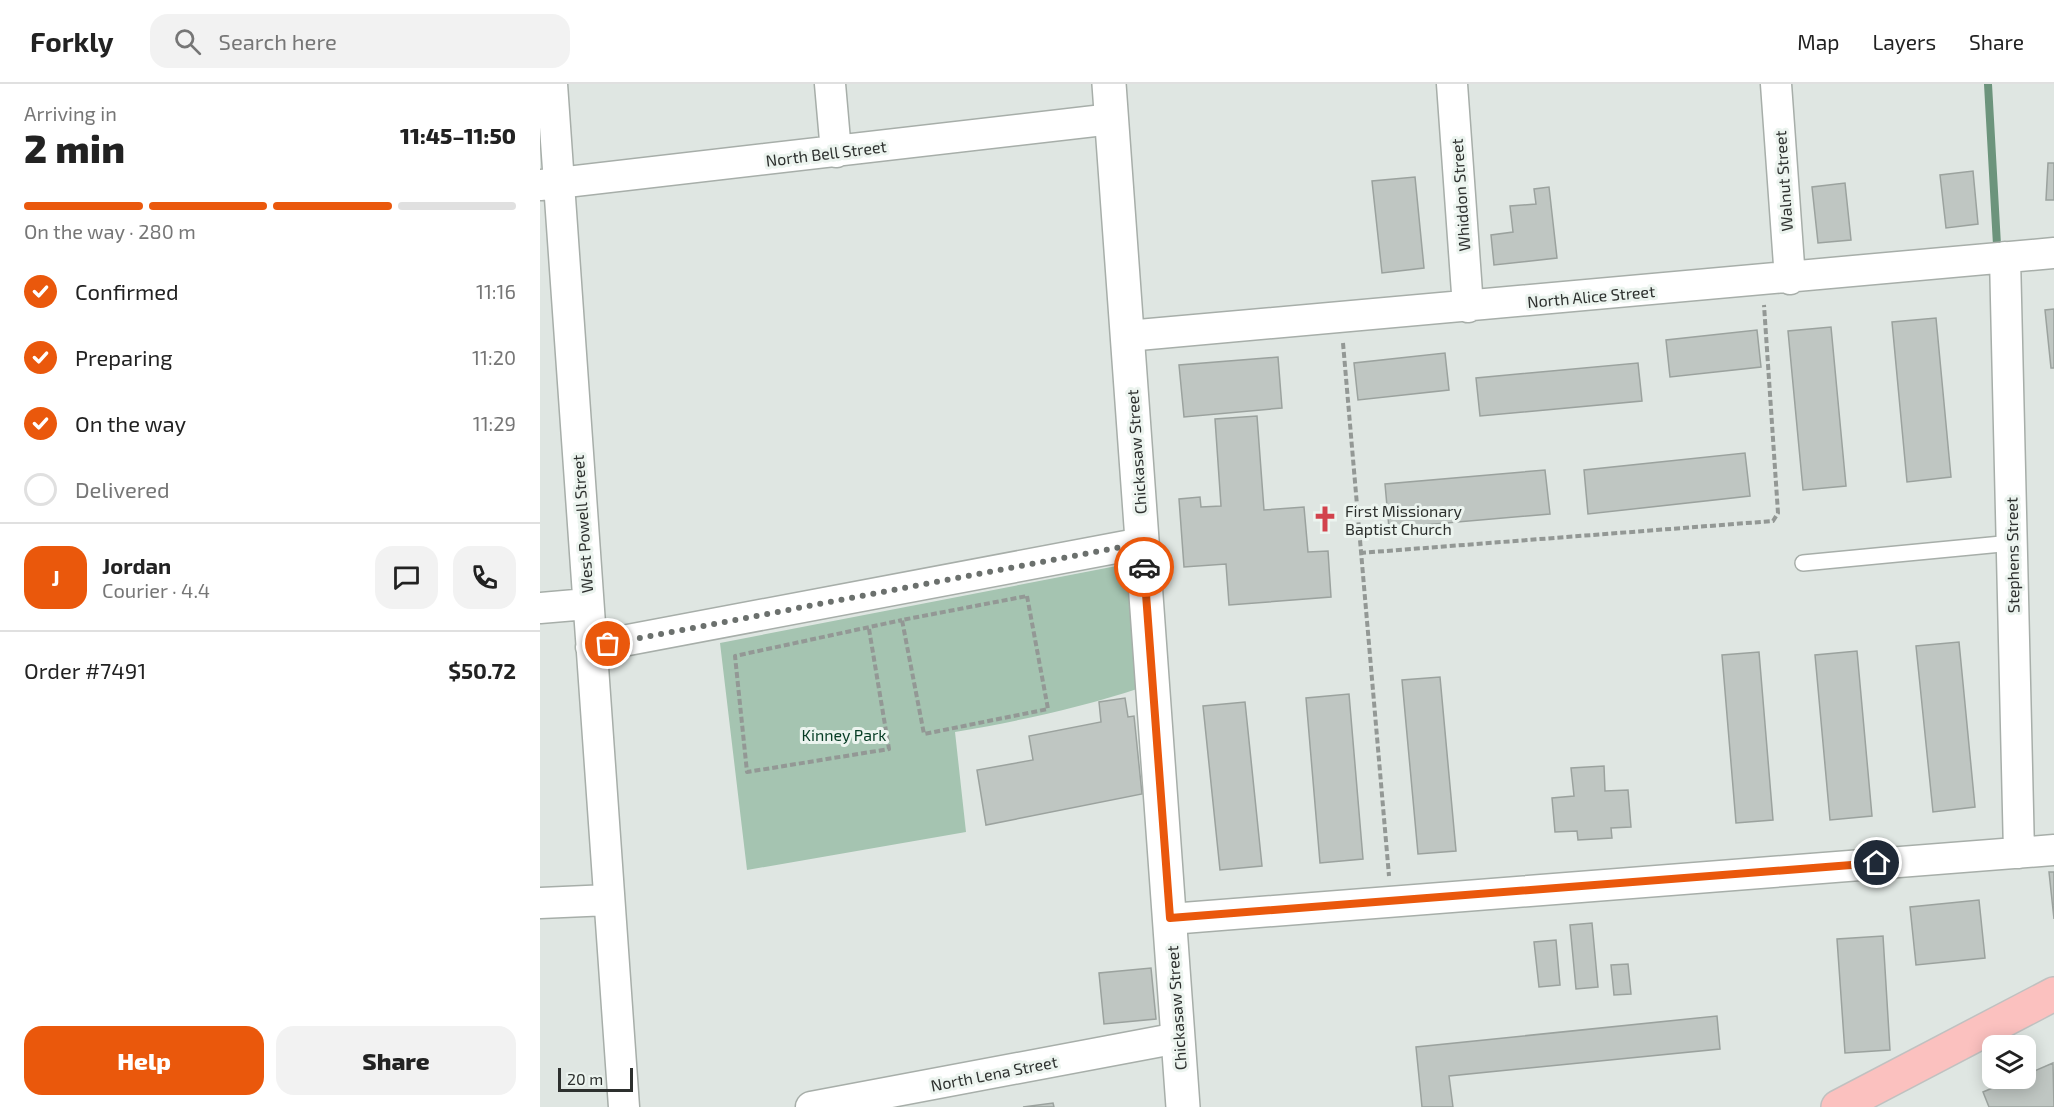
<!DOCTYPE html>
<meta charset="utf-8">
<style>
body{margin:0;font-family:"Exo 2",sans-serif;background:#f2f2f2;color:#222;height:100vh;display:flex;flex-direction:column;font-size:22px;white-space:nowrap}
*{box-sizing:border-box;margin:0}
p{font-size:20px;color:#767676}
.icon{flex:none;width:33px;height:33px;fill:none;stroke:currentColor;stroke-width:2;stroke-linecap:round;stroke-linejoin:round}
.map{position:relative;flex:1;overflow:hidden}
.side{display:flex;flex-direction:column;background:#fff;width:540px}
.side>*{flex:none}
.controls{position:absolute;left:1442px;top:951px;display:grid;gap:12px}
.controls a{display:grid;place-items:center;width:54px;height:54px;border-radius:12px;background:#fff;box-shadow:0 3px 15px #0003;font-size:30px}
.scale{position:absolute;left:18px;bottom:15px;width:75px;box-sizing:border-box;padding-left:6px;border:3px solid #2d302e;border-top:0;font-size:16px;line-height:21px;white-space:nowrap;color:#2d302e;-webkit-text-stroke:4px #ecf4ef;paint-order:stroke}
.pin{position:absolute;display:grid;place-items:center;width:51px;height:51px;color:#fff;margin:-26px;border:3px solid #fff;border-radius:50%;box-shadow:0 2px 6px #0007}
.courier{position:absolute;display:grid;place-items:center;width:60px;height:60px;margin:-30px;border:4px solid #ea580c;border-radius:50%;background:#fff;color:#222;box-shadow:0 2px 8px #0007}
.head em{font-style:normal;font-weight:800}
.head div{display:flex;flex-direction:column-reverse}
.head{display:flex;align-items:center;justify-content:space-between;height:102px;padding:0 24px}
h1{font-size:39px;font-weight:800;line-height:45px}
.bar{display:grid;grid-template-columns:repeat(4,1fr);gap:9px 6px;align-content:center;height:72px;padding:0 24px}
.bar i{height:8px;border-radius:4px;background:#e0e0e0}
.bar .active{background:#ea580c}
.bar p{grid-column:span 4}
.line{display:flex;align-items:center;gap:15px;padding:0 24px;border-top:2px solid #e0e0e0}
.line div{flex:1}
.round{display:grid;place-items:center;flex:none;width:63px;height:63px;border-radius:18px;background:#f2f2f2}
ol{padding:0 24px;list-style:none}
li{display:flex;align-items:center;gap:18px;height:66px}
li p{margin-inline-start:auto}
li .icon{padding:6px;border-radius:50%;background:#ea580c;color:#fff;stroke-width:4}
li:last-child{color:#767676}
li i{width:33px;height:33px;border:3px solid #e0e0e0;border-radius:50%}
.primary-button{display:flex;gap:12px;margin-top:auto;padding:12px 24px}
.primary-button a{flex:1;height:69px;border-radius:18px;background:#ea580c;color:#fff;font-size:24px;font-weight:800;line-height:69px;text-align:center}
.primary-button a+a{background:#f2f2f2;color:#222}
header{display:flex;align-items:center;gap:36px;box-sizing:border-box;height:84px;padding:0 30px;background:#fff;border-bottom:2px solid #e0e0e0}
header strong{font-size:28px}
nav{display:flex;gap:33px;margin-inline-start:auto;font-size:21px}
.search{width:420px;height:54px;background:#f2f2f2;display:flex;align-items:center;gap:15px;box-sizing:border-box;padding:0 21px;border-radius:18px;color:#767676;font-size:22px}
main{display:flex;flex:1;min-height:0}
.map>svg:first-child{display:block}
.green{fill:#a5c4b1}
.lines{fill:none;stroke-linecap:round;stroke-linejoin:round}
.stream{stroke:#6c947c;stroke-width:8}
.building{fill:#bfc6c2;stroke:#9ba29e;stroke-width:1.5}
.service-casing{stroke:#a7aea9;stroke-width:18}
.minor-casing{stroke:#a7aea9;stroke-width:33}
.tertiary-casing{stroke:#a7aea9;stroke-width:36}
.primary-casing{stroke:#c0c1c0;stroke-width:36}
.path{stroke:#939895;stroke-width:4;stroke-dasharray:6 3;stroke-linecap:butt}
.service{stroke:#fff;stroke-width:15}
.minor{stroke:#fff;stroke-width:30}
.tertiary{stroke:#fff;stroke-width:33}
.primary{stroke:#fbc1bf;stroke-width:33}
.done{stroke:#6b706d;stroke-width:6;stroke-dasharray:0 10.8}
.route{stroke:#ea580c;stroke-width:8}
.labels{text-anchor:middle;dominant-baseline:central;stroke-width:6;stroke-linejoin:round;paint-order:stroke}
.street-label{font-size:16px;fill:#2d302e;stroke:#ecf4ef}
.poi-label{font-size:16px;fill:#2d302e;stroke:#ecf4ef;text-anchor:start}
.park-label{font-size:16px;fill:#063c24;stroke:#ecf4ef}
</style>
<header>
<strong>Forkly</strong>
<div class="search"><svg class="icon" aria-label="search" viewBox="0 0 24 24"><circle cx="10" cy="10" r="6"/><path d="M15 15l6 6"/></svg>Search here</div>
<nav><a>Map</a><a>Layers</a><a>Share</a></nav>
</header>
<main>
<section class="side">
<div class="head"><div><h1>2 min</h1><p>Arriving in</p></div><em>11:45–11:50</em></div>
<div class="bar"><i class="active"></i><i class="active"></i><i class="active"></i><i></i><p>On the way · 280 m</p></div>
<ol>
<li><svg class="icon" aria-label="check" viewBox="0 0 24 24"><path d="M5 12l5 5 9-10"/></svg>Confirmed<p>11:16</p></li>
<li><svg class="icon" aria-label="check" viewBox="0 0 24 24"><path d="M5 12l5 5 9-10"/></svg>Preparing<p>11:20</p></li>
<li><svg class="icon" aria-label="check" viewBox="0 0 24 24"><path d="M5 12l5 5 9-10"/></svg>On the way<p>11:29</p></li>
<li><i></i>Delivered</li>
</ol>
<div class="line" style="height:108px"><b class="round" style="background:#ea580c;color:#fff">J</b><div><b>Jordan</b><p>Courier · 4.4</p></div><a class="round"><svg class="icon" aria-label="chat" viewBox="0 0 24 24"><path d="M4 5h16v11H9l-5 4z"/></svg></a><a class="round"><svg class="icon" aria-label="phone" viewBox="0 0 24 24"><path d="M5 4h4l2 5-3 2q2 4 5 5l2-3 5 2v4C11 20 4 13 5 4z"/></svg></a></div>
<div class="line" style="height:78px"><div>Order #7491</div><b>$50.72</b></div>
<div class="primary-button"><a>Help</a><a>Share</a></div>
</section>
<div class="map">
<svg width="1514" height="1023" viewBox="0 0 1514 1023">
<rect width="100%" height="100%" fill="#dfe6e2"/>
<path class="green" d="M 592,479 L 600,604 C 540,624 479,637 415,648 L 426,748 L 207,786 L 180,559 Z"/>
<g class="lines">
<path class="stream" d="M 1448,0 L 1457,161"/>
</g>
<path class="building" d="M 1508,79 L 1514,79 L 1514,116 L 1506,116 Z
M 1433,87 L 1438,140 L 1406,144 L 1400,91 Z
M 875,93 L 884,184 L 842,189 L 832,97 Z
M 1305,99 L 1311,156 L 1278,159 L 1272,103 Z
M 1009,103 L 1017,174 L 954,181 L 951,151 L 973,148 L 970,122 L 996,120 L 994,105 Z
M 1514,225 L 1514,284 L 1511,284 L 1505,226 Z
M 1396,234 L 1411,393 L 1367,398 L 1352,238 Z
M 1291,243 L 1306,402 L 1263,406 L 1248,247 Z
M 1217,246 L 1221,283 L 1130,293 L 1126,256 Z
M 905,269 L 909,306 L 818,316 L 814,279 Z
M 738,273 L 742,324 L 644,333 L 639,281 Z
M 1098,279 L 1102,317 L 940,332 L 936,294 Z
M 717,332 L 724,426 L 764,423 L 768,468 L 788,467 L 791,513 L 689,521 L 686,480 L 644,483 L 639,415 L 660,413 L 661,423 L 681,422 L 675,335 Z
M 1205,369 L 1210,412 L 1048,430 L 1044,386 Z
M 1005,386 L 1010,430 L 849,444 L 845,400 Z
M 1419,558 L 1435,723 L 1393,728 L 1376,562 Z
M 1317,567 L 1332,732 L 1290,736 L 1275,571 Z
M 1219,568 L 1233,736 L 1196,739 L 1182,571 Z
M 900,593 L 916,767 L 878,770 L 862,596 Z
M 809,610 L 823,775 L 780,779 L 766,614 Z
M 585,614 L 588,633 L 594,632 L 602,710 L 446,741 L 437,686 L 493,676 L 489,652 L 561,638 L 559,618 Z
M 705,618 L 722,782 L 680,786 L 663,622 Z
M 1064,682 L 1065,707 L 1088,706 L 1091,743 L 1071,744 L 1072,754 L 1038,756 L 1037,747 L 1015,748 L 1012,714 L 1034,712 L 1031,684 Z
M 1509,788 L 1514,788 L 1514,835 Z
M 1439,816 L 1445,874 L 1376,881 L 1370,823 Z
M 1052,839 L 1058,903 L 1036,905 L 1030,841 Z
M 1343,852 L 1350,966 L 1305,969 L 1297,855 Z
M 1016,856 L 1020,901 L 999,903 L 994,858 Z
M 1088,880 L 1091,910 L 1074,911 L 1071,881 Z
M 611,884 L 616,935 L 564,940 L 559,889 Z
M 1177,932 L 1180,965 L 909,992 L 913,1023 L 882,1023 L 876,963 Z
M 1513,979 L 1514,1023 L 1449,1023 L 1443,1008 L 1476,994 L 1485,994 L 1485,991 Z
M 513,1019 L 514,1023 L 483,1023 Z"/>
<g class="lines">
<g class="service-casing">
<path id="service" d="M 1263,479 L 1472,459"/>
</g>
<g class="minor-casing">
<path id="minor" d="M 12,0 L 84,1023
M 290,0 L 296,68
M 912,0 L 928,223
M 1236,0 L 1250,195
M 0,101 L 572,35
M 1465,173 L 1479,769
M 587,252 L 1514,169
M 0,524 L 47,520
M 51,563 L 602,459
M 0,819 L 69,816
M 630,835 L 1514,766
M 271,1023 L 638,954"/>
</g>
<g class="tertiary-casing">
<path id="tertiary" d="M 569,0 L 643,1023"/>
</g>
<g class="primary-casing">
<path id="primary" d="M 1298,1023 L 1514,910"/>
</g>
<path class="path" d="M 803,259 L 849,792
M 820,469 L 1233,437 L 1238,429 L 1224,221
M 487,512 L 508,625 L 384,650 L 362,536 Z
M 329,545 L 349,665 L 207,688 L 195,572 L 362,536"/>
<use href="#service" class="service"/>
<use href="#minor" class="minor"/>
<use href="#tertiary" class="tertiary"/>
<use href="#primary" class="primary"/>
</g>
<g class="lines">
<path class="done" d="M 68,560 L 602,459 L 604,483"/>
<path class="route" d="M 604,483 L 630,834 L 1337,779"/>
</g>
<defs>
<g id="church-bare" transform="scale(2.07)"><path d="M-1.2-6h2.4v3.5h3.3v2.4h-3.3V6h-2.4V-.1h-3.3v-2.4h3.3Z" fill="#d2424c" stroke="#ecf4ef" stroke-width="2.5" paint-order="stroke"/></g>
</defs>
<g fill-rule="evenodd">
<use href="#church-bare" x="785" y="435"/>
</g>
<g class="labels">
<g class="street-label">
<text transform="translate(286 69) rotate(-7)">North Bell Street</text>
<text transform="translate(1243 97) rotate(-94)">Walnut Street</text>
<text transform="translate(920 111) rotate(-94)">Whiddon Street</text>
<text transform="translate(1051 212) rotate(-5)">North Alice Street</text>
<text transform="translate(596 368) rotate(-94)">Chickasaw Street</text>
<text transform="translate(42 440) rotate(-94)">West Powell Street</text>
<text transform="translate(1472 471) rotate(-91)">Stephens Street</text>
<text transform="translate(636 924) rotate(-94)">Chickasaw Street</text>
<text transform="translate(454 989) rotate(-11)">North Lena Street</text>
</g>
<g class="poi-label">
<text x="805" y="426">First Missionary<tspan x="805" dy="18">Baptist Church</tspan></text>
</g>
<g class="park-label">
<text x="304" y="650">Kinney Park</text>
</g>
</g>
</svg>
<div class="controls">
<a><svg class="icon" aria-label="layers" viewBox="0 0 24 24"><path d="M12 4l9 5-9 5-9-5zM3 14l9 5 9-5"/></svg></a>
</div>
<div class="scale">20 m</div>
<div class="pin" style="left:68px;top:560px;background:#ea580c"><svg class="icon" aria-label="bag" viewBox="0 0 24 24"><path d="M5 8h14l-1 12H6zM9 8a3 3 0 0 1 6 0"/></svg></div>
<div class="pin" style="left:1337px;top:779px;background:#1f2937"><svg class="icon" aria-label="home" viewBox="0 0 24 24"><path d="M3 11l9-7 9 7M6 9v11h12V9"/></svg></div>
<div class="courier" style="left:604px;top:483px"><svg class="icon" aria-label="car" viewBox="0 0 24 24"><path d="M5 17H2v-5l4-1 3-4h7l3 4 3 1v5h-3M9 17h6M6 11h13"/><circle cx="7" cy="17" r="2"/><circle cx="17" cy="17" r="2"/></svg></div>
</div>
</main>
